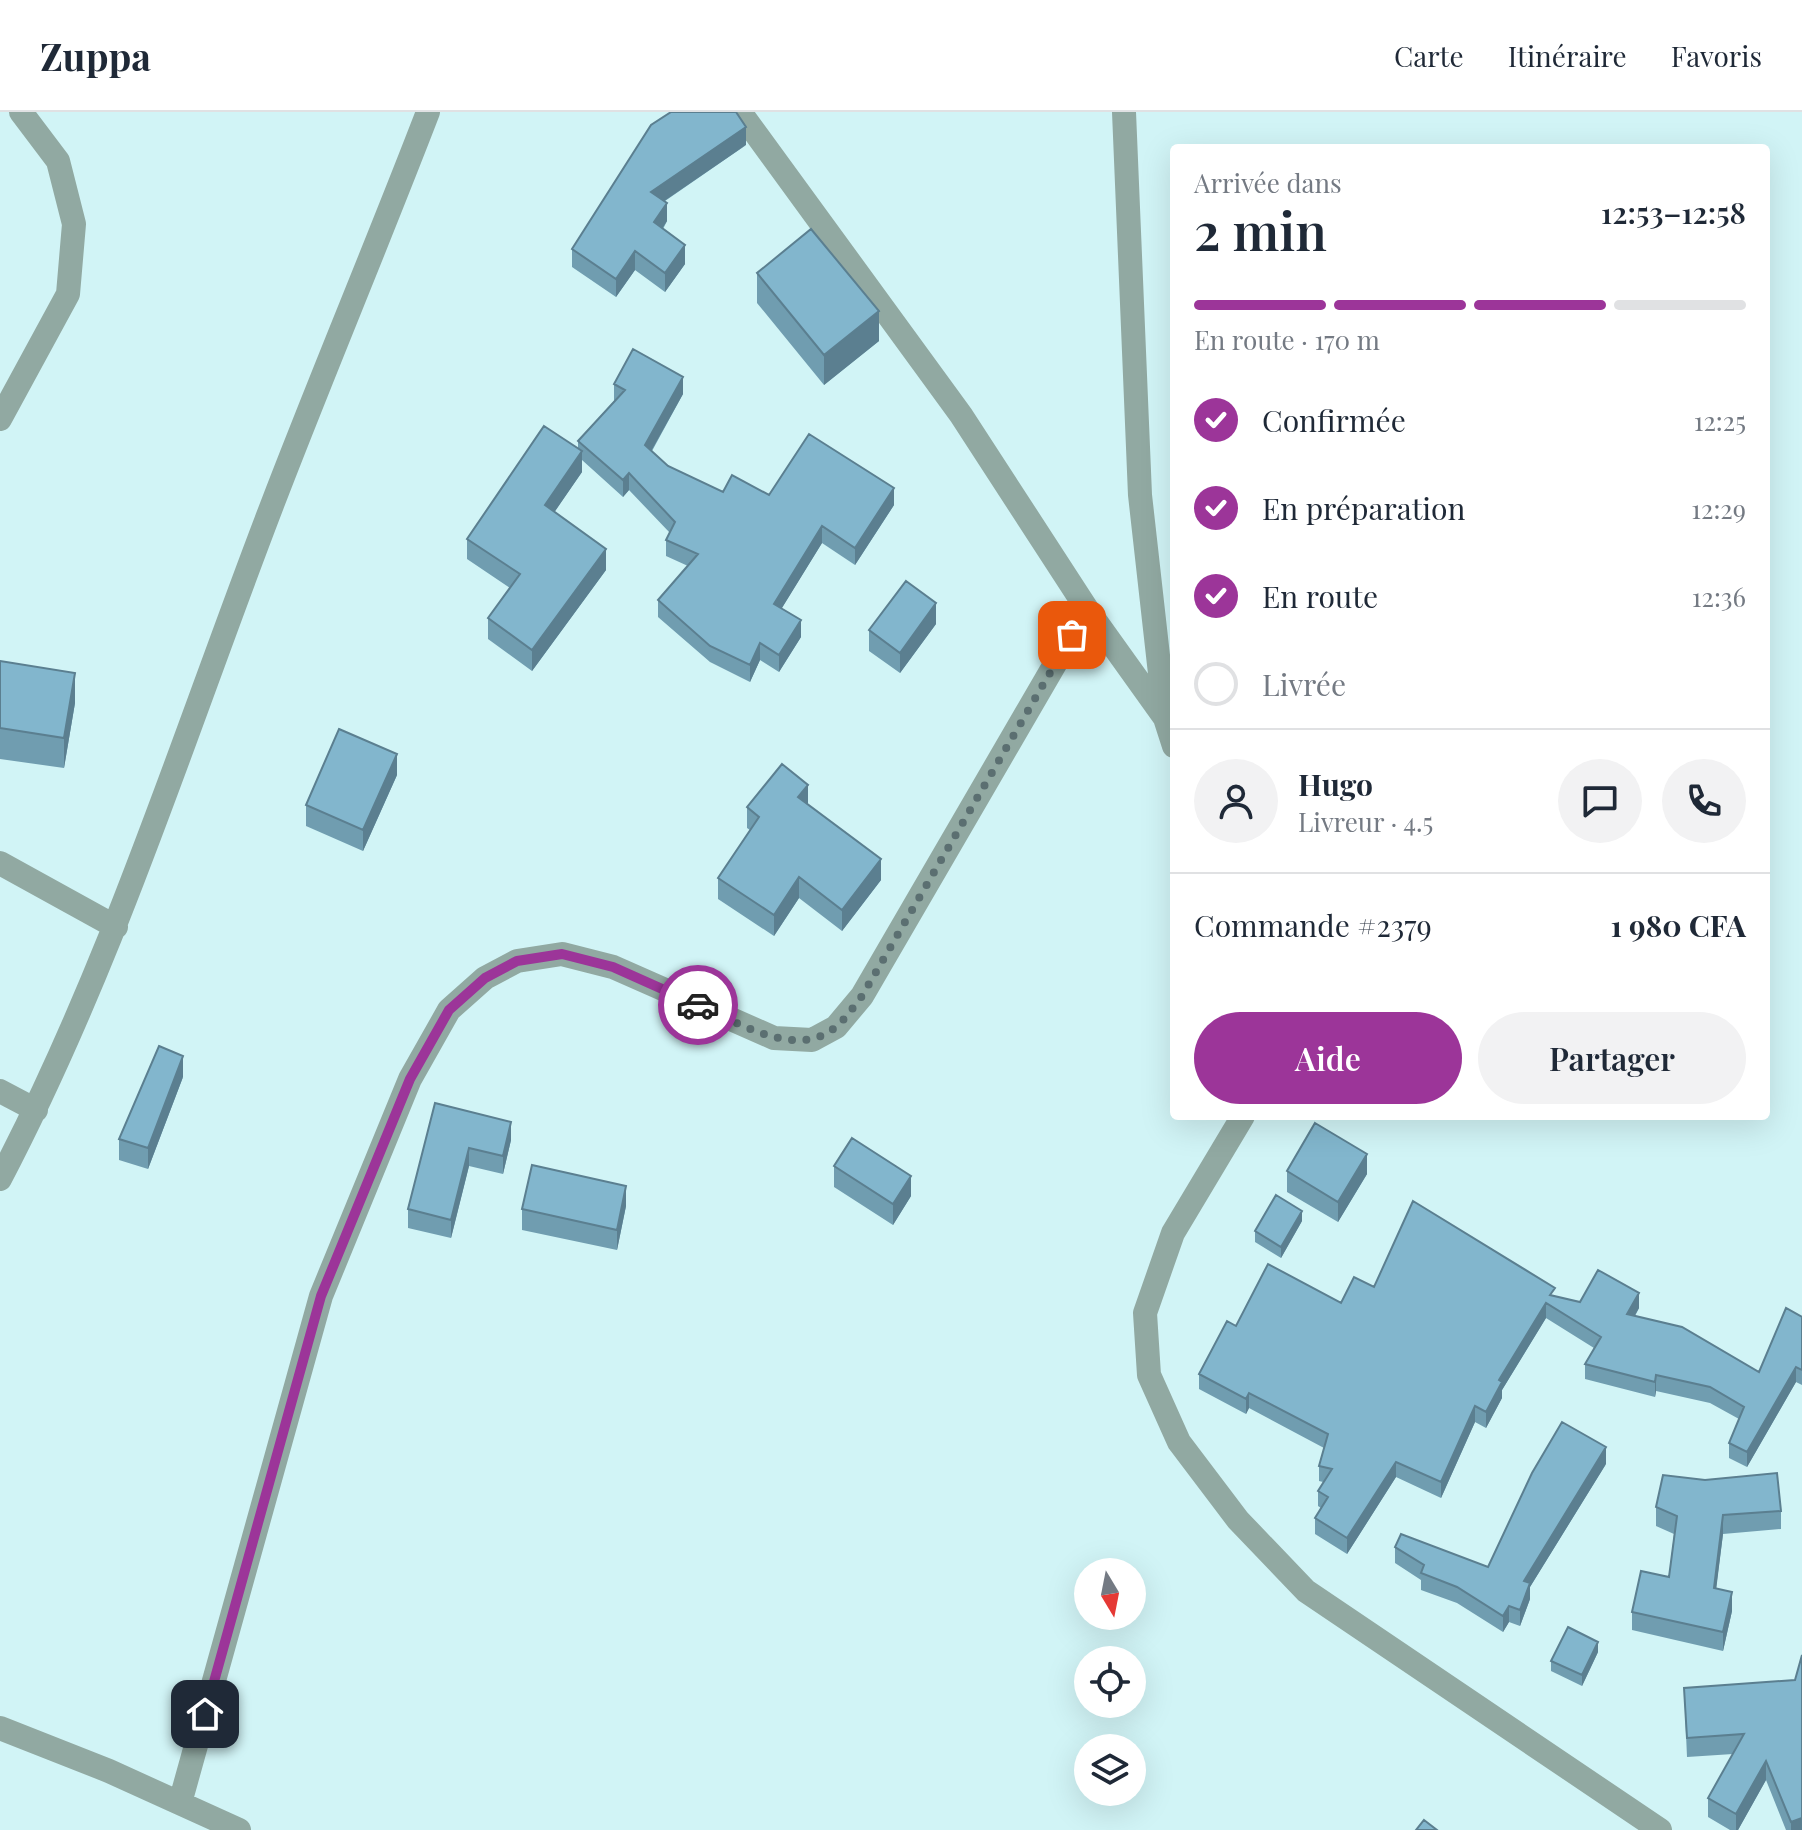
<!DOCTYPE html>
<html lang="fr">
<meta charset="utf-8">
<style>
body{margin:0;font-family:"Playfair Display",serif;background:#f2f2f3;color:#1f2937;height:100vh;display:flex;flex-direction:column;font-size:30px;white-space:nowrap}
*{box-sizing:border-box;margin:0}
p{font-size:26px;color:#747a83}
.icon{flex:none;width:44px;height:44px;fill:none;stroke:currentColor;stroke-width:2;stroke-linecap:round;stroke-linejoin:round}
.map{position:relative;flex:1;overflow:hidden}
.panel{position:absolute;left:1170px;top:32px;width:600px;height:976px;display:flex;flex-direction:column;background:#fff;border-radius:8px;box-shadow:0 8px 32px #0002}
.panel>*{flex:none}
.needle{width:52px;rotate:170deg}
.tools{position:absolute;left:1074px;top:1446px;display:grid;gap:16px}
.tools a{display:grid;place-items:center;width:72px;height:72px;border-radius:50%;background:#fff;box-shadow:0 8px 32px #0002;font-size:40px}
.pin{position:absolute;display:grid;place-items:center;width:68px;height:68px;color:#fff;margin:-34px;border-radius:16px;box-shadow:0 4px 12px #0006}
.courier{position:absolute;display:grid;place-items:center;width:80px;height:80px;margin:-40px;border:6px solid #9c3599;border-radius:50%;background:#fff;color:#222;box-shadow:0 2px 10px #0007}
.summary em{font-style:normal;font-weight:600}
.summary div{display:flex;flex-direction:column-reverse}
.summary{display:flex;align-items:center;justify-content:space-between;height:136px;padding:0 24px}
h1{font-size:52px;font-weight:600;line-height:60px}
.bar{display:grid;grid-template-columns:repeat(4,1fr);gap:12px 8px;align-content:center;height:96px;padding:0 24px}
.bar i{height:10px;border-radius:6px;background:#e0e1e3}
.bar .on{background:#9c3599}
.bar p{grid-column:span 4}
.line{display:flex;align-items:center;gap:20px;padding:0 24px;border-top:2px solid #e0e1e3}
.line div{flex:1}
.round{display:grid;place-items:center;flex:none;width:84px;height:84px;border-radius:42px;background:#f2f2f3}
ol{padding:0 24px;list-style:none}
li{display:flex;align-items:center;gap:24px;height:88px}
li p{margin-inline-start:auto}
li .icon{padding:8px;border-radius:50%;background:#9c3599;color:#fff;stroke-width:4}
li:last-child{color:#747a83}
li i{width:44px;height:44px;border:4px solid #e0e1e3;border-radius:50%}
.action{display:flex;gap:16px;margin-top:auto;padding:16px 24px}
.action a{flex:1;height:92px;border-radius:48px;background:#9c3599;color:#fff;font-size:32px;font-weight:600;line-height:92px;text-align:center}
.action a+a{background:#f2f2f3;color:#1f2937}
header{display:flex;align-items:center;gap:48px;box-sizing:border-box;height:112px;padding:0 40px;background:#fff;border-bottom:2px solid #e0e1e3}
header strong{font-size:38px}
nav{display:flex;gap:44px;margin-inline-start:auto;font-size:28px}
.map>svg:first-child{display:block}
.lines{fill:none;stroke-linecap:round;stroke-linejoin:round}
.street{stroke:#91a9a2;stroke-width:24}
.wall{fill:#709db0}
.shaded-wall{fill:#5b7f90}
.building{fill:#82b6cd;stroke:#5b7f90;stroke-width:2}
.done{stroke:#5b6f71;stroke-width:8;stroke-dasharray:0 14.4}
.route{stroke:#9c3599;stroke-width:10}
</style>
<header>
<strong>Zuppa</strong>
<nav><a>Carte</a><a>Itinéraire</a><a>Favoris</a></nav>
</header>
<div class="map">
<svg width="1802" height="1718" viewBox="0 0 1802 1718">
<rect width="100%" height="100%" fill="#d1f4f6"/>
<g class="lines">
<path class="street" d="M 740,0 L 961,303 L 1087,497 L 1165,606
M 1124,0 L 1140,383 L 1165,606 L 1174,634
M 0,307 L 68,182 L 74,112 L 58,49 L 21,0
M 0,751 L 116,815
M 0,979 L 36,998
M 1243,1004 L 1173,1121 L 1145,1201 L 1149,1263 L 1179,1330 L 1238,1408 L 1306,1479 L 1660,1718
M 0,1067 C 114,849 186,616 274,388 C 324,258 378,130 428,0
M 0,1616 L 109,1659 L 239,1718
M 180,1691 L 321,1184 L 410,967 L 449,898 L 485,866 L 517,849 L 562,842 L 613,855 L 774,926 L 812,928 L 836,915 L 862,884 L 1087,497"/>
</g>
<path class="wall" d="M 746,33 L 665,89 L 667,109 L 663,117 L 685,152 L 665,180 L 635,158 L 616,185 L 572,155 L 572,137 Z
M 757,161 L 879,229 L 824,273 L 757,191 Z
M 614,272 L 683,282 L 652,339 L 668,354 L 723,380 L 894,393 L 855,453 L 822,431 L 781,497 L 801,525 L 779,560 L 760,548 L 750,570 L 710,550 L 658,505 L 658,488 L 688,454 L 666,444 L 666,428 L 670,421 L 629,378 L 623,385 L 582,348 L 582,360 L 554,400 L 606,458 L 532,559 L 488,527 L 488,506 L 510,476 L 467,447 L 467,427 L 578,337 L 578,329 L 614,289 Z
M 936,512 L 900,561 L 869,539 L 869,518 Z
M 0,549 L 75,591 L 64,656 L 0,647 Z
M 397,663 L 363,739 L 306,714 L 306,693 Z
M 808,693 L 881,768 L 842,819 L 799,786 L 774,824 L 718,787 L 718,766 L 750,718 L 747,716 L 747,695 Z
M 183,965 L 148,1057 L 119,1048 L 119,1027 Z
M 435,991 L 511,1028 L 503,1062 L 469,1054 L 451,1126 L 408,1116 L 408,1097 Z
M 834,1054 L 911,1084 L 893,1113 L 834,1075 Z
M 1287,1059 L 1367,1062 L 1338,1110 L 1287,1080 Z
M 626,1094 L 617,1138 L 522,1118 L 522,1097 Z
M 1302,1109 L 1281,1146 L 1255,1130 L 1255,1119 Z
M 1374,1175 L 1555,1184 L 1580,1190 L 1639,1196 L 1635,1204 L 1759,1260 L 1802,1205 L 1802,1273 L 1796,1270 L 1747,1355 L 1729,1346 L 1729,1331 L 1739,1307 L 1710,1291 L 1656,1279 L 1655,1285 L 1585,1267 L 1585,1252 L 1594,1236 L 1546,1206 L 1502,1278 L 1502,1286 L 1486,1316 L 1475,1310 L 1441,1386 L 1396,1365 L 1347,1442 L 1315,1422 L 1315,1406 L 1321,1396 L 1318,1394 L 1318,1379 L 1323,1370 L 1319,1369 L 1319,1354 L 1324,1336 L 1249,1296 L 1246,1302 L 1199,1277 L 1199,1262 L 1236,1214 L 1341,1191 Z
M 1606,1352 L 1530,1475 L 1530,1487 L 1520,1514 L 1509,1510 L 1503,1520 L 1457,1491 L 1421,1478 L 1421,1468 L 1395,1451 L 1395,1435 L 1488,1455 Z
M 1656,1395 L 1781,1399 L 1781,1417 L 1723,1422 L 1716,1476 L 1732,1499 L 1723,1539 L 1632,1518 L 1632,1500 L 1669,1465 L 1674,1422 L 1656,1414 Z
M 1598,1540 L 1582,1574 L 1551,1559 L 1551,1549 Z
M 1795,1568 L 1802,1718 L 1786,1718 L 1766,1668 L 1738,1718 L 1730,1718 L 1708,1705 L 1708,1686 L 1733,1642 L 1687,1645 L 1684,1576 Z"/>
<path class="shaded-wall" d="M 746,15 L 746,33 L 651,98 L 651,80 Z
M 667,91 L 667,109 L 654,129 L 654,110 Z
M 685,133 L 685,152 L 665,180 L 665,161 Z
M 635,139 L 635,158 L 616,185 L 616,167 Z
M 879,199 L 879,229 L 824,273 L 824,243 Z
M 683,265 L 683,282 L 645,350 L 645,333 Z
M 582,339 L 582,360 L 545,414 L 545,393 Z
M 629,361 L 629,378 L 623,385 L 623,368 Z
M 894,376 L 894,393 L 855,453 L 855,436 Z
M 822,414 L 822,431 L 774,509 L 774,492 Z
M 606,437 L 606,458 L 532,559 L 532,538 Z
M 936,491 L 936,512 L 900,561 L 900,541 Z
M 801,508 L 801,525 L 779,560 L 779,543 Z
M 760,531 L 760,548 L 750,570 L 750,553 Z
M 75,561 L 75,591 L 64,656 L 64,626 Z
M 397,642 L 397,663 L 363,739 L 363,718 Z
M 808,673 L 808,694 L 798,685 Z
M 881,747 L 881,768 L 842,819 L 842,798 Z
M 799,765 L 799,786 L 774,824 L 774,803 Z
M 183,944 L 183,965 L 148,1057 L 148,1036 Z
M 511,1010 L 511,1028 L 503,1062 L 503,1044 Z
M 469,1036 L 469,1054 L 451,1126 L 451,1108 Z
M 1367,1042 L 1367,1062 L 1338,1110 L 1338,1090 Z
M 911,1064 L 911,1084 L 893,1113 L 893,1092 Z
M 626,1074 L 626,1094 L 617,1138 L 617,1118 Z
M 1302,1099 L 1302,1109 L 1281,1146 L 1281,1135 Z
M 1639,1181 L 1639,1196 L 1627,1217 L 1627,1202 Z
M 1546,1191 L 1546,1206 L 1502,1278 L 1502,1286 L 1486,1316 L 1486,1300 L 1499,1268 Z
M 1796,1255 L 1796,1270 L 1747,1355 L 1747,1340 Z
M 1656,1263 L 1656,1279 L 1655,1285 L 1655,1270 Z
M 1249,1281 L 1249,1296 L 1246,1302 L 1246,1287 Z
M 1475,1294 L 1475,1310 L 1441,1386 L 1441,1370 Z
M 1606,1335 L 1606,1352 L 1530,1475 L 1530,1487 L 1520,1514 L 1520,1498 L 1524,1469 Z
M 1396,1350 L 1396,1365 L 1347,1442 L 1347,1426 Z
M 1723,1403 L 1723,1422 L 1714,1495 L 1714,1476 Z
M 1732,1480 L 1732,1499 L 1723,1539 L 1723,1520 Z
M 1509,1494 L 1509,1510 L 1503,1520 L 1503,1504 Z
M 1598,1530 L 1598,1540 L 1582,1574 L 1582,1563 Z
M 1766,1649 L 1766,1668 L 1738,1718 L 1736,1718 L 1736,1702 Z
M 1802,1706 L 1802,1718 L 1791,1718 L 1791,1710 Z"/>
<path class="building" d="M 671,0 L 736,0 L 746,15 L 651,80 L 667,91 L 654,110 L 685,133 L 665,161 L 635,139 L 616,167 L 572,137 L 651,13 Z
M 811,117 L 879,199 L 824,243 L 757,161 Z
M 633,237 L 683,265 L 645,333 L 668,354 L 723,380 L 732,363 L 769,383 L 809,322 L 894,376 L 855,436 L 822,414 L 774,492 L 801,508 L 779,543 L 760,531 L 750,553 L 710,534 L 658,488 L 698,442 L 666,428 L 675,410 L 629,361 L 623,368 L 578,329 L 625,278 L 614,272 Z
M 544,314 L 582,339 L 545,393 L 606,437 L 532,538 L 488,506 L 520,462 L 467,427 Z
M 906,469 L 936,491 L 900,541 L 869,518 Z
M 0,549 L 75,561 L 64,626 L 0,616 Z
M 339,617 L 397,642 L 363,718 L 306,693 Z
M 782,652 L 808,673 L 798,685 L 881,747 L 842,798 L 799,765 L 774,803 L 718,766 L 759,705 L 747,695 Z
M 159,934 L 183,944 L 148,1036 L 119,1027 Z
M 435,991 L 511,1010 L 503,1044 L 469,1036 L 451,1108 L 408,1097 Z
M 1315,1011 L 1367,1042 L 1338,1090 L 1287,1059 Z
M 852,1026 L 911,1064 L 893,1092 L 834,1054 Z
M 532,1053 L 626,1074 L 617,1118 L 522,1097 Z
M 1276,1083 L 1302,1099 L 1281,1135 L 1255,1119 Z
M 1413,1089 L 1555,1176 L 1550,1183 L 1580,1190 L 1598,1158 L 1639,1181 L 1627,1202 L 1682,1215 L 1759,1260 L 1786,1196 L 1802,1205 L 1802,1258 L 1796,1255 L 1747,1340 L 1729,1331 L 1744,1295 L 1710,1275 L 1656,1263 L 1655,1270 L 1585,1252 L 1601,1225 L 1546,1191 L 1499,1268 L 1502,1270 L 1486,1300 L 1475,1294 L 1441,1370 L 1396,1350 L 1347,1426 L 1315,1406 L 1328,1385 L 1318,1379 L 1332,1357 L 1319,1354 L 1328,1322 L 1249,1281 L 1246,1287 L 1199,1262 L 1227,1209 L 1236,1214 L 1268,1152 L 1341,1191 L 1354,1165 L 1374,1175 Z
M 1562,1310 L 1606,1335 L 1524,1469 L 1530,1471 L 1520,1498 L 1509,1494 L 1503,1504 L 1457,1475 L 1421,1461 L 1424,1453 L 1395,1435 L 1401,1422 L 1488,1455 L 1532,1361 Z
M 1777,1361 L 1781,1399 L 1723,1403 L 1714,1476 L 1732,1480 L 1723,1520 L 1632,1500 L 1641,1459 L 1669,1465 L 1677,1404 L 1656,1395 L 1663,1363 L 1705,1368 Z
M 1568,1515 L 1598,1530 L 1582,1563 L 1551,1549 Z
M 1802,1543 L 1802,1706 L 1791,1710 L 1766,1649 L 1736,1702 L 1708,1686 L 1744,1622 L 1687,1626 L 1684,1576 L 1795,1568 Z
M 1424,1708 L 1437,1718 L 1416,1718 Z"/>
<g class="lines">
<path class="done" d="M 698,893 C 737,910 799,950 838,913 C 847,905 854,894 862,884 L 1072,523"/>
<path class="route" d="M 205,1602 L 321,1184 L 410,967 L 449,898 L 485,866 L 517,849 L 562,842 L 613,855 L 698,893"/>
</g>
</svg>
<div class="tools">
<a><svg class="needle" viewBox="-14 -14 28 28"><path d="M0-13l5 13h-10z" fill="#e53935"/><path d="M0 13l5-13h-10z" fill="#747a83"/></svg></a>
<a><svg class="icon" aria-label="locate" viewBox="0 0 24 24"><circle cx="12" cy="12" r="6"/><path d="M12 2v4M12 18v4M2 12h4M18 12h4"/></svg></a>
<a><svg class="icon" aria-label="layers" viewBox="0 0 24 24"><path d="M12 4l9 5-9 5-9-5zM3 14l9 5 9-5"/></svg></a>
</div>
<div class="pin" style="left:1072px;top:523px;background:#ea580c"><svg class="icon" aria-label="bag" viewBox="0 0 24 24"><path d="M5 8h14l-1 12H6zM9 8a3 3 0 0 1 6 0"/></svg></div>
<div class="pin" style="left:205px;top:1602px;background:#1f2937"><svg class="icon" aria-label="home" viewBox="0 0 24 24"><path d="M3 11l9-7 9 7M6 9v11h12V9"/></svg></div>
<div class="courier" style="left:698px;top:893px"><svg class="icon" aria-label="car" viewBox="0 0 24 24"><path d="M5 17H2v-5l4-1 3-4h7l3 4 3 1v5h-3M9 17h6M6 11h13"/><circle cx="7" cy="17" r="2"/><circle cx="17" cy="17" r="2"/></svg></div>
<section class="panel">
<div class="summary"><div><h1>2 min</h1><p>Arrivée dans</p></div><em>12:53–12:58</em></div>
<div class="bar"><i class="on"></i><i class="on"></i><i class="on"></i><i></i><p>En route · 170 m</p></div>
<ol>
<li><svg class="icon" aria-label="check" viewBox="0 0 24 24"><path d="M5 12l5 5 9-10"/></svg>Confirmée<p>12:25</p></li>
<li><svg class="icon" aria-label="check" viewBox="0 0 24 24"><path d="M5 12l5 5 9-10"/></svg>En préparation<p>12:29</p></li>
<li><svg class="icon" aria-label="check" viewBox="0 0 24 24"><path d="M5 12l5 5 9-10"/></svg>En route<p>12:36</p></li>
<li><i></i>Livrée</li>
</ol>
<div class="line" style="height:144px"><a class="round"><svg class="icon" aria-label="person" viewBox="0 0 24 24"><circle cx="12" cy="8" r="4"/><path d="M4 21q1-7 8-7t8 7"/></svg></a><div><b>Hugo</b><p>Livreur · 4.5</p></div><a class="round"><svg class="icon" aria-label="chat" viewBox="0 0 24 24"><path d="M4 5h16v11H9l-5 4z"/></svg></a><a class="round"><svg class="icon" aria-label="phone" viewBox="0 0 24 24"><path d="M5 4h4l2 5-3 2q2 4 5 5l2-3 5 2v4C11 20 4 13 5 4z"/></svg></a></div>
<div class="line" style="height:104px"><div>Commande #2379</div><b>1 980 CFA</b></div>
<div class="action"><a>Aide</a><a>Partager</a></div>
</section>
</div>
